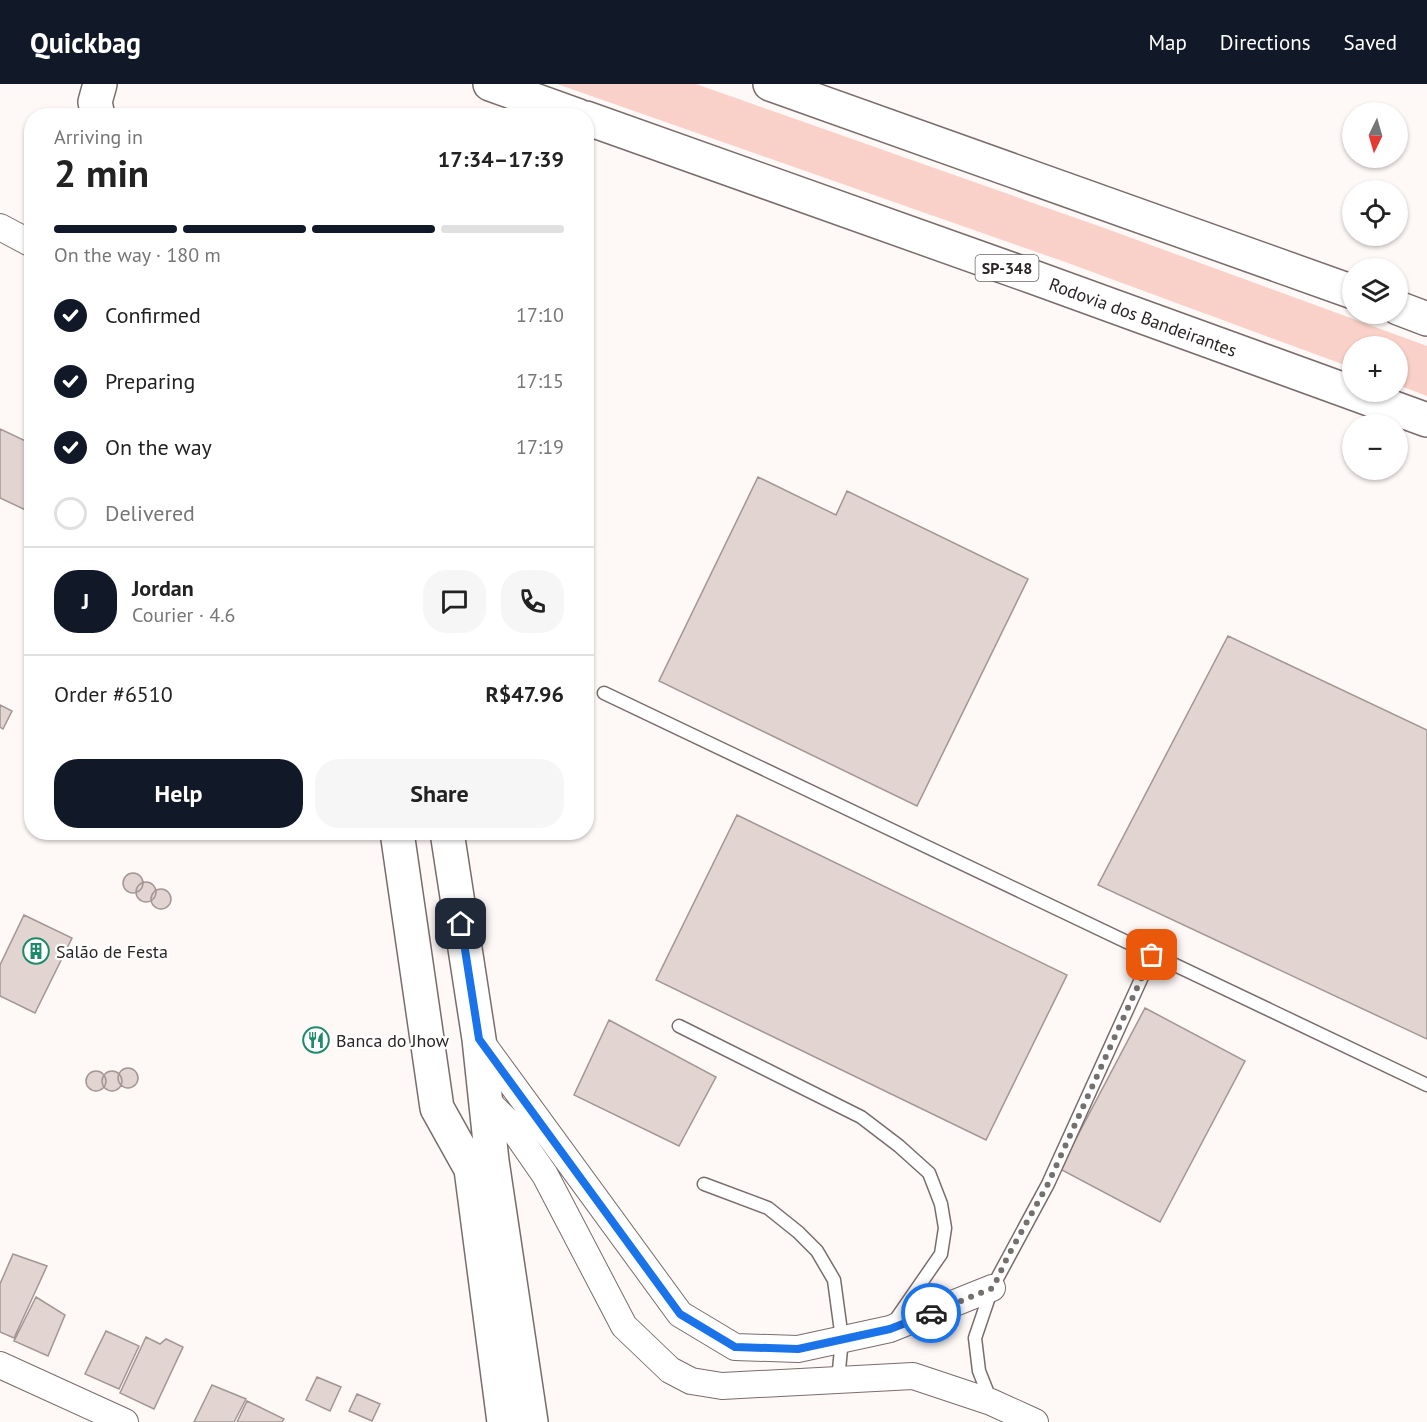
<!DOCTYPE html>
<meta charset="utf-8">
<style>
body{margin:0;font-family:"PT Sans",sans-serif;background:#f6f6f6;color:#222;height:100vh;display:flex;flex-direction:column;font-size:22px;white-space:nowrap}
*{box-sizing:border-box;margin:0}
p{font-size:20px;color:#767676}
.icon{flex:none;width:33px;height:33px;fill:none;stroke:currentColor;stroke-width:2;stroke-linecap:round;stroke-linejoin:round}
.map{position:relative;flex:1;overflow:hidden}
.panel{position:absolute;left:24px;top:24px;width:570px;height:732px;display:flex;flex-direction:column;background:#fff;border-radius:24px;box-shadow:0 2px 4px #0004}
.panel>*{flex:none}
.needle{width:39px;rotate:185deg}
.buttons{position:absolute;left:1342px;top:18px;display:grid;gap:12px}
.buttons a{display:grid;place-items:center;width:66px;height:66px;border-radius:50%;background:#fff;box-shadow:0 2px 4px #0004;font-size:30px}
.pin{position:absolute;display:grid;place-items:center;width:51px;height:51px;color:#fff;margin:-26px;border-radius:12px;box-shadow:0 3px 9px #0006}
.courier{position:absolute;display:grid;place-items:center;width:60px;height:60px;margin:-30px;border:4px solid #1a73e8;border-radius:50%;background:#fff;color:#222;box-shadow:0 2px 8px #0007}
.overview em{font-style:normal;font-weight:800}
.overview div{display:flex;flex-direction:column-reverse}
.overview{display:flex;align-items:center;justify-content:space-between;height:102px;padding:0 30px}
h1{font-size:39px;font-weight:800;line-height:45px}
.bar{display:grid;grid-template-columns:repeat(4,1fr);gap:9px 6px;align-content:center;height:72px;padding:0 30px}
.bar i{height:8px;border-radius:4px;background:#e0e0e0}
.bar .current{background:#111827}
.bar p{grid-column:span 4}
.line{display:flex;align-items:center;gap:15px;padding:0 30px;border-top:2px solid #e0e0e0}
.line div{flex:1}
.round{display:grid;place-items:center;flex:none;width:63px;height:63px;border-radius:24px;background:#f6f6f6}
ol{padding:0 30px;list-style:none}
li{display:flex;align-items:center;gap:18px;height:66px}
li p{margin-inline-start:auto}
li .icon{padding:6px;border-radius:50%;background:#111827;color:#fff;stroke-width:4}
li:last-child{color:#767676}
li i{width:33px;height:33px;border:3px solid #e0e0e0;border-radius:50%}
.cta{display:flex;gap:12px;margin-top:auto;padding:12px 30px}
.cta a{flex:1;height:69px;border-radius:24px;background:#111827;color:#fff;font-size:24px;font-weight:800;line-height:69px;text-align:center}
.cta a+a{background:#f6f6f6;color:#222}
header{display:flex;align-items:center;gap:36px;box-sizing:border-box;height:84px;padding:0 30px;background:#111827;color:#fff}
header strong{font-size:28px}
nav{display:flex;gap:33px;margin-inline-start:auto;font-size:21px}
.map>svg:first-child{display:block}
.green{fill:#f9d1c8}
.building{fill:#e2d4d1;stroke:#a39693;stroke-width:1.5}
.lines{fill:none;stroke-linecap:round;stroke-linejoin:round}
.lane-casing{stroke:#796d6b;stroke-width:15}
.street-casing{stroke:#796d6b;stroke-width:28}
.secondary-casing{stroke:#796d6b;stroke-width:36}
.highway-casing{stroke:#796d6b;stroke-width:36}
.lane{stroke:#fff;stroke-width:12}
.street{stroke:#fff;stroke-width:26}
.secondary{stroke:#fff;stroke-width:33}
.highway{stroke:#fff;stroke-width:33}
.done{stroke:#75706e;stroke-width:6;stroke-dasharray:0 10.8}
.route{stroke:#1a73e8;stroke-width:8}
.labels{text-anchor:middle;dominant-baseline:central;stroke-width:4.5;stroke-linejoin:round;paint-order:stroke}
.shield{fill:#fff;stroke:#6b6766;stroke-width:1.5}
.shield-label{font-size:16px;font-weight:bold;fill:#2b2625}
.street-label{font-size:18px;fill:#2b2625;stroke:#fff}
.poi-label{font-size:18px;fill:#2b2625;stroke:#fff;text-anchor:start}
</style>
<header>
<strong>Quickbag</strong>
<nav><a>Map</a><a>Directions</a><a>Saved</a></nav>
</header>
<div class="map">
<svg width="1427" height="1338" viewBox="0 0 1427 1338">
<rect width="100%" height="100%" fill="#fef8f7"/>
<path class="green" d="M 557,0 L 696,0 L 1107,145 L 1427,262 L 1427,312 L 1398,301 L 1398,262 L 1353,262 L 1353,284 L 1068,179 Z"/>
<path class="building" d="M 0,345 L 32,360 L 32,429 L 0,414 Z
M 758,393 L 836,431 L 847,407 L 1028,495 L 917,722 L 659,597 Z
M 1228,552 L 1427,646 L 1427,955 L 1098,801 Z
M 0,621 L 12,627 L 3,645 L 0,643 Z
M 737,731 L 1067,891 L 986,1056 L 656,896 Z
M123 799a10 10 0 1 1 20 0a10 10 0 1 1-20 0Z
M136 808a10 10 0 1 1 20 0a10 10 0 1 1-20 0Z
M151 815a10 10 0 1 1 20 0a10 10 0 1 1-20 0Z
M 24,831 L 72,854 L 35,929 L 0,912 L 0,881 Z
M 1145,924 L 1245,977 L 1160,1138 L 1060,1085 Z
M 609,936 L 716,993 L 679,1062 L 574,1011 Z
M118 994a10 10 0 1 1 20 0a10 10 0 1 1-20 0Z
M102 997a10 10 0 1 1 20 0a10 10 0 1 1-20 0Z
M86 997a10 10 0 1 1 20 0a10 10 0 1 1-20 0Z
M 13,1170 L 47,1182 L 14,1254 L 0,1248 L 0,1200 Z
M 36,1213 L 65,1231 L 48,1272 L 14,1257 Z
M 106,1247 L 139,1262 L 119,1305 L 85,1290 Z
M 146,1253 L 160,1260 L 166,1255 L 183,1263 L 154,1325 L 120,1309 Z
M 317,1293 L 341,1303 L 330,1327 L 306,1316 Z
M 212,1301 L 246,1315 L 234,1338 L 194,1338 Z
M 357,1310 L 380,1320 L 372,1337 L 349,1327 Z
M 247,1317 L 284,1335 L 282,1338 L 237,1338 Z"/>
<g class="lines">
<g class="lane-casing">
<path id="lane" d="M 604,609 L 1427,1001
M 679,942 L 861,1033 L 899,1062 L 929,1089 L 941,1120 L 945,1144 L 941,1170 L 894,1238
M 704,1100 L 768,1124 L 798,1148 L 817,1167 L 834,1196 L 842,1255 L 838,1296
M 991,1317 L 979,1287 L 975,1254 L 992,1204 L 1048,1100 L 1152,871"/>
</g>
<g class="street-casing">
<path id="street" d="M 0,143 L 32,160
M 479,955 L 680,1230 L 735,1263 L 798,1265 L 890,1245 L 992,1204
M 486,1016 L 509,1039 L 545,1091 L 624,1242 L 670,1286 L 691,1297 L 722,1302 L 913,1292 L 991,1318 L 1035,1338
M 0,1281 L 125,1338"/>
</g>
<g class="secondary-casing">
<path id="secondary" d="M 98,32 L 95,18 L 100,0
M 397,748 L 437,1024 L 471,1085 L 504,1338
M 447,748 L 479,955 L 492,1077 L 531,1338"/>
</g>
<g class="highway-casing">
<path id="highway" d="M 490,0 L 579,32
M 770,0 L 1353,208
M 586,34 L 1033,193 L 1427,336
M 1398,224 L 1427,235"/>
</g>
<use href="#lane" class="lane"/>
<use href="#street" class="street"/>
<use href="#secondary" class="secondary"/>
<use href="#highway" class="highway"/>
</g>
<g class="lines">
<path class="done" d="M 931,1229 L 993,1204 L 1008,1172 L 1048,1100 L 1152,871"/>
<path class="route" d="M 461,840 L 479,955 L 680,1230 L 735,1263 L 798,1265 L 890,1245 L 931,1229"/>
</g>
<defs>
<g id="building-ring" transform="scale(1.35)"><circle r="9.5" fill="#fff" stroke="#1d8a69" stroke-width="1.5"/><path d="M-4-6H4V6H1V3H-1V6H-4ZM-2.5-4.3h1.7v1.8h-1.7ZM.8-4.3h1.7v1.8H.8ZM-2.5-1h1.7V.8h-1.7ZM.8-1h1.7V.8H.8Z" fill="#1d8a69"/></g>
<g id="restaurant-ring" transform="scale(1.35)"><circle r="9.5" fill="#fff" stroke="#1d8a69" stroke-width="1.5"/><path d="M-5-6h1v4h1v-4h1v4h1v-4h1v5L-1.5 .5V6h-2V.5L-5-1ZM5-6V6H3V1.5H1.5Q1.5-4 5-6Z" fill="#1d8a69"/></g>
</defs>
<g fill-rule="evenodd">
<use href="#building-ring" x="36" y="867"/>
<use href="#restaurant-ring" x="316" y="956"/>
</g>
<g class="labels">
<rect class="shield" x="975.5" y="171" width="63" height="26" rx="4.5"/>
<g class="shield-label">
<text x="1007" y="184">SP-348</text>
</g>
<g class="street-label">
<text transform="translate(1143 233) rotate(20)">Rodovia dos Bandeirantes</text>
</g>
<g class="poi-label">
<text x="56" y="867">Salão de Festa</text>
<text x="336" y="956">Banca do Jhow</text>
</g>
</g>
</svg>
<div class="buttons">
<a><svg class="needle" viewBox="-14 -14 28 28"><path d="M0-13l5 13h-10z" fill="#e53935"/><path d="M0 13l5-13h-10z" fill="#767676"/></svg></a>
<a><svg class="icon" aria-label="locate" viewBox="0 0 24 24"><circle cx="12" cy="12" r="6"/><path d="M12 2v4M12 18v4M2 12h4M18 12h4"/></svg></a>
<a><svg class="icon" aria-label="layers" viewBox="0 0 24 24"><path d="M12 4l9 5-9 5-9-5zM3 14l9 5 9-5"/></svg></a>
<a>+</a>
<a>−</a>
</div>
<div class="pin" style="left:1152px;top:871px;background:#ea580c"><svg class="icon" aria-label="bag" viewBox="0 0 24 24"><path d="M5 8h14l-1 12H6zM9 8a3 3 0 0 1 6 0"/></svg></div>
<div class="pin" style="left:461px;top:840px;background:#1f2937"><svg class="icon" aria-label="home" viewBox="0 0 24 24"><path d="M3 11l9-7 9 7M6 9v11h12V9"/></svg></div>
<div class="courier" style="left:931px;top:1229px"><svg class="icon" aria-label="car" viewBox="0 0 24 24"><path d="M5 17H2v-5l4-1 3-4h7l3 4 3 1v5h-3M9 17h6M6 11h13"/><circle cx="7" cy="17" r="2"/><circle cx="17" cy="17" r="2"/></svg></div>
<section class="panel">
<div class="overview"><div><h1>2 min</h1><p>Arriving in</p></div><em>17:34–17:39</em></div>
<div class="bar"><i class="current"></i><i class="current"></i><i class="current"></i><i></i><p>On the way · 180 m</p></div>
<ol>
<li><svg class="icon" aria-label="check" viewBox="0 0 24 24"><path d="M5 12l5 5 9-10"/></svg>Confirmed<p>17:10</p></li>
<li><svg class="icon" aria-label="check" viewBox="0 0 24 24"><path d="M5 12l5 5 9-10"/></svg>Preparing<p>17:15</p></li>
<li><svg class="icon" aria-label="check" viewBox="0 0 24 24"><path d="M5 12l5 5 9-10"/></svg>On the way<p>17:19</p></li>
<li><i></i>Delivered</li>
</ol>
<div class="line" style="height:108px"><b class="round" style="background:#111827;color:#fff">J</b><div><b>Jordan</b><p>Courier · 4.6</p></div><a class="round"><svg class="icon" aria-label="chat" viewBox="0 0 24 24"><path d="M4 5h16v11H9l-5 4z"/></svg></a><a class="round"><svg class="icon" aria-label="phone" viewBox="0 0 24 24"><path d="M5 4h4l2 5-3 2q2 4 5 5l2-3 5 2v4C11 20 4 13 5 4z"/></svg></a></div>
<div class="line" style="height:78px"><div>Order #6510</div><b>R$47.96</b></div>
<div class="cta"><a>Help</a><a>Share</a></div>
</section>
</div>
